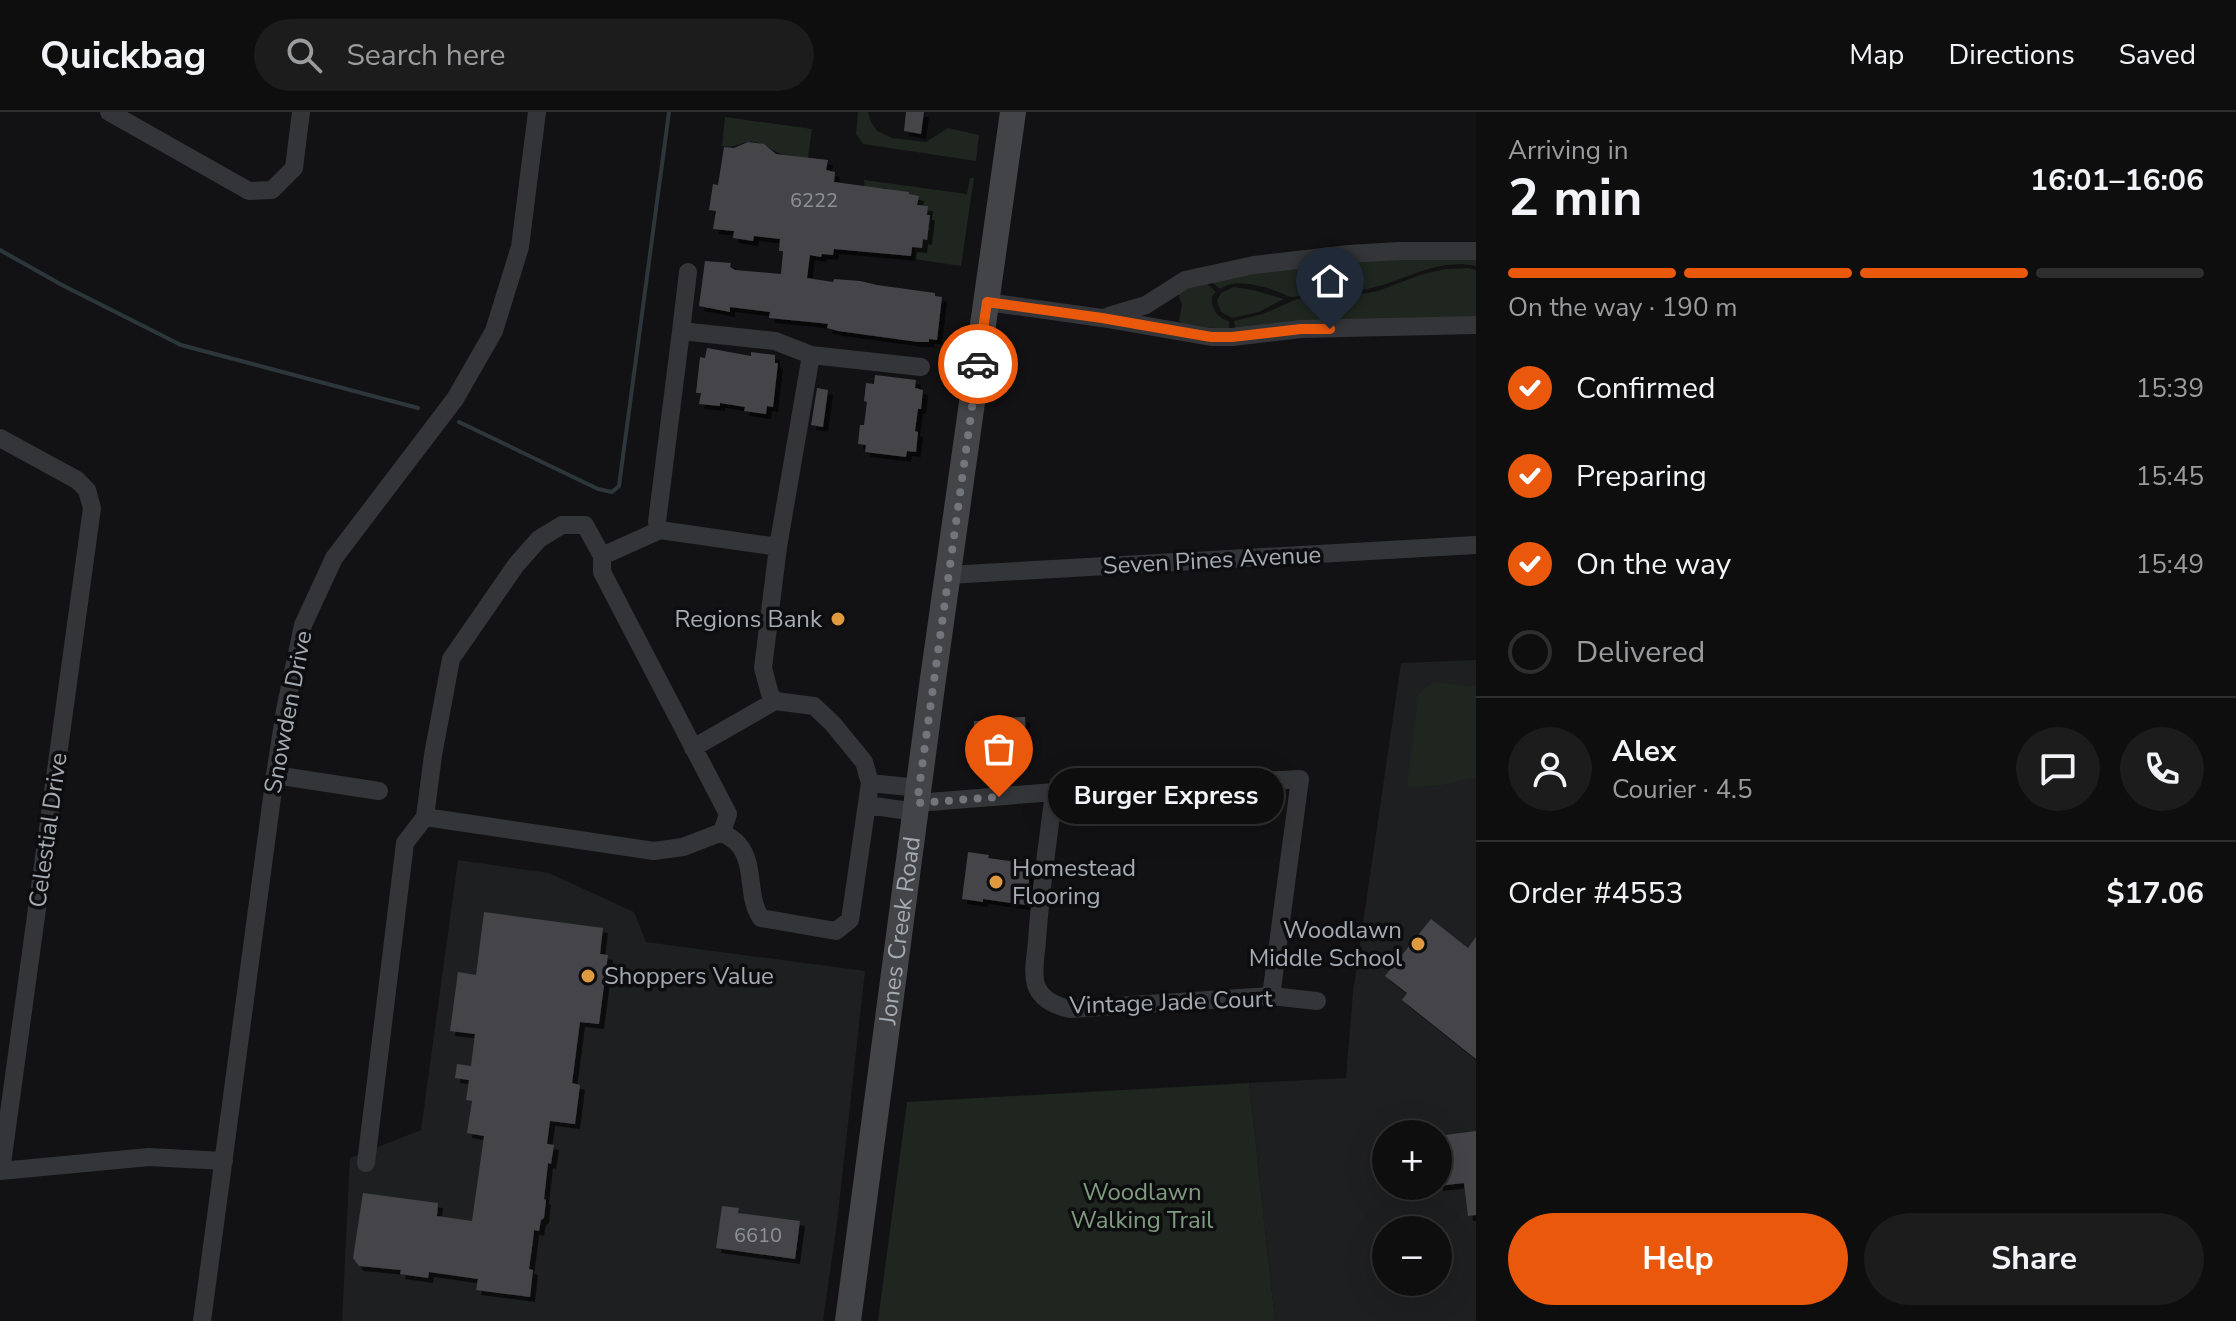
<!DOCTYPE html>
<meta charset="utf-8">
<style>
body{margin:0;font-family:"Nunito Sans",sans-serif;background:#1c1c1d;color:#f1f3f6;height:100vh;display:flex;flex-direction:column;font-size:30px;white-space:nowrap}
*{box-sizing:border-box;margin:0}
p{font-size:26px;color:#9b9c9e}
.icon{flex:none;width:44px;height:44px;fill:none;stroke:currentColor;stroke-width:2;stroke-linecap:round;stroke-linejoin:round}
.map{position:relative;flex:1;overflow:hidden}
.sheet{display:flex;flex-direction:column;background:#0e0e0f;width:760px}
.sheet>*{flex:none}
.controls{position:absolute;left:1372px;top:1008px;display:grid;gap:16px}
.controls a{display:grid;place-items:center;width:80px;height:80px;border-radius:50%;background:#0e0e0f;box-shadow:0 8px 32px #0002,0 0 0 2px #2e2e2f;font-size:40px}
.pin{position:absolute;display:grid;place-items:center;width:68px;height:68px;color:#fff;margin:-82px -34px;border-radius:50% 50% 50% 0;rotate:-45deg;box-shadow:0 0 8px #0007}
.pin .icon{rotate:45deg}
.courier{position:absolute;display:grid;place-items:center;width:80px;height:80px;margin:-40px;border:6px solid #ea580c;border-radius:50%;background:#fff;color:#222;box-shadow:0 2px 10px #0007}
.bubble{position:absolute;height:56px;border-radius:28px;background:#0e0e0f;box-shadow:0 8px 32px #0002,0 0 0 2px #2e2e2f;font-size:26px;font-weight:700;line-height:56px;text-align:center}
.overview em{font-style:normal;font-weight:700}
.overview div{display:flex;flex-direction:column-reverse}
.overview{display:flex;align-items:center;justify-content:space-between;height:136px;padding:0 32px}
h1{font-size:52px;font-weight:700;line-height:60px}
.bar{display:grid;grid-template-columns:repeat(4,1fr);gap:12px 8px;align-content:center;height:96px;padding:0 32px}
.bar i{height:10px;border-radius:6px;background:#2e2e2f}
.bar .current{background:#ea580c}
.bar p{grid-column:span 4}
.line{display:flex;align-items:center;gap:20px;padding:0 32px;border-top:2px solid #2e2e2f}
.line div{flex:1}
.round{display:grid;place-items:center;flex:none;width:84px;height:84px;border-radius:42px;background:#1c1c1d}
ol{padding:0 32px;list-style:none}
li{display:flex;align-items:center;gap:24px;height:88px}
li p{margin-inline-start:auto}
li .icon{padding:8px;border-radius:50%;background:#ea580c;color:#fff;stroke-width:4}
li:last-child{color:#9b9c9e}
li i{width:44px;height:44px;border:4px solid #2e2e2f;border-radius:50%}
.button{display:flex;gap:16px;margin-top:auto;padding:16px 32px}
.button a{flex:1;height:92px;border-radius:48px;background:#ea580c;color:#fff;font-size:32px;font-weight:700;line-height:92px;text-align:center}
.button a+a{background:#1c1c1d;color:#f1f3f6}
header{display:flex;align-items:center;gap:48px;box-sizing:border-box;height:112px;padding:0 40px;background:#0e0e0f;border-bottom:2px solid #2e2e2f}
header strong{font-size:38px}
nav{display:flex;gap:44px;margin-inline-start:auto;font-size:28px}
.search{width:560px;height:72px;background:#1c1c1d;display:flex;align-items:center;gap:20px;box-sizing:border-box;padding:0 28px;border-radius:44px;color:#9b9c9e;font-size:30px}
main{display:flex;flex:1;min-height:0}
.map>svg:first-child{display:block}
.built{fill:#1e1f20;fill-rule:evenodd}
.green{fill:#1f261f}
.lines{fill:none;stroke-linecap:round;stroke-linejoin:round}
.stream{stroke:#2d363b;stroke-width:4}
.building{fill:#444549;filter:url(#shadow)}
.street{stroke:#343538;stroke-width:18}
.secondary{stroke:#424448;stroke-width:26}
.done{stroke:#72757b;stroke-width:8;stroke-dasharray:0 14.4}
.route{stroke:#ea580c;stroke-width:10}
.poi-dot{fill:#df993e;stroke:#0d0d0f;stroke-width:3}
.labels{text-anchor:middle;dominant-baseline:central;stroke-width:7;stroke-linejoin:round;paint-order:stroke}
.number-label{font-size:20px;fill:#8d9298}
.street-label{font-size:24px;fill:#a5abb3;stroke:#0d0d0f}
.poi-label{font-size:24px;fill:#a5abb3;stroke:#0d0d0f;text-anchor:end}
.park-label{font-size:24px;fill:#7f9c7e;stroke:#0d0d0f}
</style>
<header>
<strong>Quickbag</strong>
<div class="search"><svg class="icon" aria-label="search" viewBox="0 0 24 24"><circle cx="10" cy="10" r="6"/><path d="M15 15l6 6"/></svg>Search here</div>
<nav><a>Map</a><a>Directions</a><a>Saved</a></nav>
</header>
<main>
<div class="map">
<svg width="1476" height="1209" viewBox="0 0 1476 1209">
<defs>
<filter id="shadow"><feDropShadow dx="5" dy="5" stdDeviation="0" flood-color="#0009"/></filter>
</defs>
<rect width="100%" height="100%" fill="#121214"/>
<path class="built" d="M 1476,548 L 1476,1209 L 1275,1209 L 1249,971 L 1346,966 L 1353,880 L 1401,551 ZM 1386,1022 L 1438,1022 L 1438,1074 L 1386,1074 ZM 1386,1118 L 1438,1118 L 1438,1170 L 1386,1170 Z
M 458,748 L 549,761 L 634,800 L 646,830 L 865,859 L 837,1111 L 823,1209 L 342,1209 L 350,1046 L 421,1018 Z"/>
<path class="green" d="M 858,0 L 868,0 L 871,10 L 877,19 L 892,26 L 926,30 L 948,16 L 979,23 L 976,49 L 863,32 L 856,22 Z
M 725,5 L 812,17 L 808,46 L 785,47 L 786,43 C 774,41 767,32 755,30 C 741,28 738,37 722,34 Z
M 970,66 L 974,66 L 961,154 L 914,147 L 915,136 L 922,136 L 923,127 L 926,128 L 928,94 L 917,93 L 918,84 L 909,82 L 908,80 L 887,79 L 887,76 L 865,76 L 864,68 L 967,82 Z
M 1476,145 L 1476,154 C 1438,146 1410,166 1375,175 C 1354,181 1335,179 1314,180 C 1307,181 1296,186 1290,185 C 1286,184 1283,181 1279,180 C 1262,174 1235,166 1220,177 L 1212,170 L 1315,150 Z
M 1468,156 L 1476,158 L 1476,207 L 1236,218 L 1234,209 L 1263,202 L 1297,187 L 1343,185 L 1378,179 L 1420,163 L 1445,157 Z
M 1204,169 L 1216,180 L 1212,184 C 1210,196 1218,206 1229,209 L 1229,218 L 1183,212 L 1179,209 L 1182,193 L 1178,181 Z
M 1234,175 L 1253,178 L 1284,187 L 1259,200 L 1232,206 L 1221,200 L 1217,188 L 1221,181 Z
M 1433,570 L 1476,575 L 1476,665 L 1441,673 L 1407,676 L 1418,582 Z
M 1249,971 L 1275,1209 L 878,1209 L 907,990 Z"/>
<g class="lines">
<path class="stream" d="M 0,138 L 62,173 L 181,233 L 418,296
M 459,310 L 598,377 L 612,380 L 619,374 L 669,0"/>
</g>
<path class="building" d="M 906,0 L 924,0 L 921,22 L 904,19 Z
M 748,30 L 764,32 L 776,42 L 828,48 L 826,58 L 835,60 L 834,70 L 909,80 L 909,82 L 919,84 L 917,93 L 928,94 L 927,103 L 930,103 L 927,128 L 923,127 L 922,136 L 912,135 L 911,144 L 834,137 L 833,143 L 822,142 L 821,145 L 810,143 L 807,166 L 833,170 L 834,167 L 860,169 L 877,173 L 935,181 L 935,184 L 942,185 L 937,228 L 929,227 L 929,230 L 918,230 L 838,219 L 827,216 L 828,212 L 820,211 L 769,206 L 770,200 L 730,195 L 730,200 L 699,194 L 705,149 L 731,151 L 730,155 L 735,158 L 781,162 L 783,139 L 779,139 L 780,127 L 754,124 L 753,129 L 733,126 L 734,119 L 713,117 L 716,99 L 709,98 L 713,72 L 718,73 L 724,35 L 734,36 Z
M 707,236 L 751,244 L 751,240 L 775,243 L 775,251 L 778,251 L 773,295 L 767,294 L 766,302 L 744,299 L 745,295 L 720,291 L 720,294 L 699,292 L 701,281 L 696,281 L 700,245 L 705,246 Z
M 875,263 L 916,268 L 915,276 L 923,278 L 921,297 L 918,297 L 915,319 L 918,320 L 916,340 L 907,339 L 906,345 L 865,340 L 866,333 L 858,332 L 860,313 L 864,313 L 867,290 L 864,289 L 866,271 L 874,272 Z
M 817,276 L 828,278 L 823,315 L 811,313 Z
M 1025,605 L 1026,630 L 974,631 L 974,609 L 990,609 L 990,606 Z
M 968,740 L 989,743 L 988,746 L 1031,752 L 1026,793 L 983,787 L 983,790 L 962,787 Z
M 484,800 L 603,816 L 600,842 L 608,843 L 599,912 L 580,910 L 572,971 L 580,973 L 575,1012 L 550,1009 L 547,1032 L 554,1033 L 551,1052 L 548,1051 L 544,1087 L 546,1088 L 544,1106 L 541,1108 L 539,1119 L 534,1118 L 533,1128 L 529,1157 L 533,1158 L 530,1185 L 476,1178 L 478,1167 L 429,1160 L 428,1166 L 400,1162 L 401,1158 L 359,1154 L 353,1146 L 363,1081 L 438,1091 L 437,1104 L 472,1109 L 484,1024 L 467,1021 L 472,989 L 466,988 L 469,968 L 455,966 L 457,952 L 471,954 L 475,922 L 450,919 L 458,860 L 476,863 Z
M 1431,807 L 1468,836 L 1476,825 L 1476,947 L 1402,888 L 1407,881 L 1385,864 Z
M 1476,1019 L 1476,1103 L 1468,1104 L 1464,1071 L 1438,1074 L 1438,1024 Z
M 722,1094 L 739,1096 L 738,1101 L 800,1109 L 795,1147 L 716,1136 Z"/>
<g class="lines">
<path class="street" d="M 109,0 L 249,79 L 272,78 L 294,56 L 301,0
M 688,160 L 681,219 L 775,229 L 811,243 L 778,435 L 763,556 L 770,582 L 775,589 L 814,594 L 833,612 L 864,650 L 870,671 L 850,808 L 836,819 L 761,806 C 746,785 756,752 738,732 C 734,727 727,724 722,720
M 987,190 L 1102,206 L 1211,225 L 1232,225 L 1301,217 L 1476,213
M 1109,204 L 1146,193 L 1185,168 L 1254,153 L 1349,142 L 1399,139 L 1476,139
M 681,219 L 657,410 L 660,418 L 778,435
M 811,243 L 921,255
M 0,326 L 77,368 L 87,378 L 92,396 L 1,1059
M 948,463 L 1476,433
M 693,636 L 775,589
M 275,663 L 379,679
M 870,671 L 919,676
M 1054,680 C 1048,730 1040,779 1037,829 C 1036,843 1032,859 1036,873 C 1041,887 1056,894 1070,897 L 1271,884 L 1317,889
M 917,691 L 1054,680 L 1300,667 L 1271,884
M 867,693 L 916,700
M 425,705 L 654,739 L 683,735 L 722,720 L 728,702 L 602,460 L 602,444
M 366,1051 L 405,731 L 425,705 L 433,643 L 451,547 L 516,453 L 539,427 L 562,413 L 585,413 L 602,444 L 660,418
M 0,1059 L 149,1045 L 224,1049
M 202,1209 L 275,663 L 285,598 L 303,513 L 334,446 L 455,287 L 494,219 L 520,135 L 537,0"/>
<path class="secondary" id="s1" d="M 848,1209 L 932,574 L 1013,0"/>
</g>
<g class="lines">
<path class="done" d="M 978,252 L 917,691 L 999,685"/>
<path class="route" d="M 978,252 L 987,190 L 1102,206 L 1211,225 L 1232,225 L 1301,217 L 1330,217"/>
</g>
<g class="poi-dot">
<circle cx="838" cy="507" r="8"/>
<circle cx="996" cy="770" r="8"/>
<circle cx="1418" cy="832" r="8"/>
<circle cx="588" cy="864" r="8"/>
</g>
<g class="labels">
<g class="number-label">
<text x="814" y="88">6222</text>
<text x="758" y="1123">6610</text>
</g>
<g class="street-label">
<text transform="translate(1212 448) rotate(-3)">Seven Pines Avenue</text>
<text transform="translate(288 600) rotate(-79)">Snowden Drive</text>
<text transform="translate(48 718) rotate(-82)">Celestial Drive</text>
<text stroke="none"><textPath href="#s1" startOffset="394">Jones Creek Road</textPath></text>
<text transform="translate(1171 890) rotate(-2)">Vintage Jade Court</text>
</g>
<g class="poi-label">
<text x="822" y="507">Regions Bank</text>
<text x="1012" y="756" text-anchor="start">Homestead<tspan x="1012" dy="28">Flooring</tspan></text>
<text x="1402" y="818">Woodlawn<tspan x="1402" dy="28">Middle School</tspan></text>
<text x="604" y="864" text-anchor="start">Shoppers Value</text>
</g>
<g class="park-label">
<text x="1142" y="1080">Woodlawn<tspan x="1142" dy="28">Walking Trail</tspan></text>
</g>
</g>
</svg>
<div class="controls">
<a>+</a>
<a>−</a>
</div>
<div class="pin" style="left:999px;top:685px;background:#ea580c"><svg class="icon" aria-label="bag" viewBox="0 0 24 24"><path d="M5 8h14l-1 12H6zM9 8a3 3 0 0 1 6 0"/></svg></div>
<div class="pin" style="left:1330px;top:217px;background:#1f2937"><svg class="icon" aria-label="home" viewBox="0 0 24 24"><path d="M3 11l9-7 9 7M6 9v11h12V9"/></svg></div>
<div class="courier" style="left:978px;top:252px"><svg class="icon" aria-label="car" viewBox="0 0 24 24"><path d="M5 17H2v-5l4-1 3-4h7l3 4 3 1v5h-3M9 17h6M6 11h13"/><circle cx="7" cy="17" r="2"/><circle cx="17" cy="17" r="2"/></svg></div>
<div class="bubble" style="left:1048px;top:656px;width:236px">Burger Express</div>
</div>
<section class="sheet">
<div class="overview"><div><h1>2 min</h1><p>Arriving in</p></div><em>16:01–16:06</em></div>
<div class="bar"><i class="current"></i><i class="current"></i><i class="current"></i><i></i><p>On the way · 190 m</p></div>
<ol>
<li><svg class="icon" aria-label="check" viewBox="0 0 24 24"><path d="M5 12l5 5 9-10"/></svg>Confirmed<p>15:39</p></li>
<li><svg class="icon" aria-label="check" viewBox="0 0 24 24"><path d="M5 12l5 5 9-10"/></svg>Preparing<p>15:45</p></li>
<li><svg class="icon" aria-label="check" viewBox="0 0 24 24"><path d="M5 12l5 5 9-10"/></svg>On the way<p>15:49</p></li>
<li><i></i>Delivered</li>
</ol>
<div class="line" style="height:144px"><a class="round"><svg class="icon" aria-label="person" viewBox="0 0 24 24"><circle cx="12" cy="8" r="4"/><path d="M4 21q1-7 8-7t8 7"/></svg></a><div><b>Alex</b><p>Courier · 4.5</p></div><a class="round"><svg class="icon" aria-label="chat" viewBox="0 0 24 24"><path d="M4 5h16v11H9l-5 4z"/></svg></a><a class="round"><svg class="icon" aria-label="phone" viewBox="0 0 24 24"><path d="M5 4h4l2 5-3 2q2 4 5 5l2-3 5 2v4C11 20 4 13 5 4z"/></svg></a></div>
<div class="line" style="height:104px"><div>Order #4553</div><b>$17.06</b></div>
<div class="button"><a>Help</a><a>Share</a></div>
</section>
</main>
